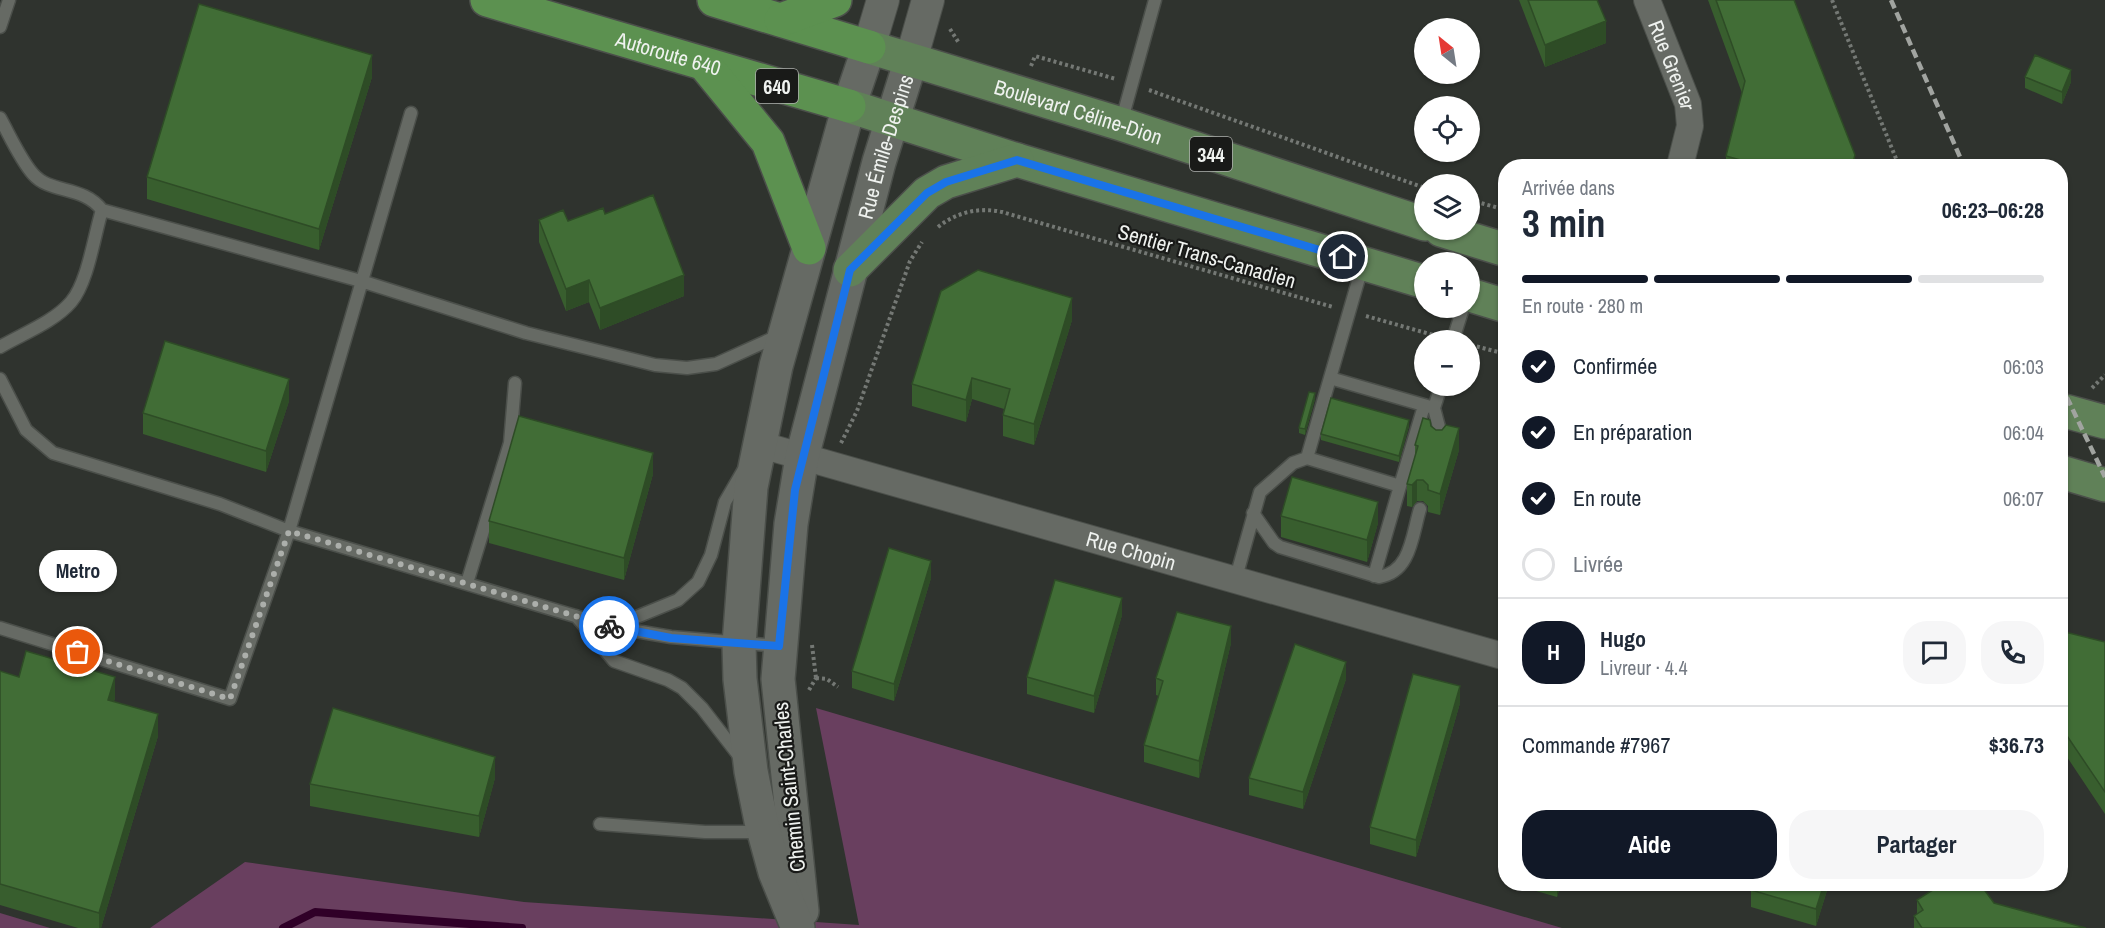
<!DOCTYPE html>
<html lang="fr">
<meta charset="utf-8">
<style>
body{margin:0;font-family:"Archivo Narrow",sans-serif;background:#f6f6f7;color:#1f2937;height:100vh;display:flex;flex-direction:column;font-size:22px;white-space:nowrap}
*{box-sizing:border-box;margin:0}
p{font-size:20px;color:#747a83}
.icon{flex:none;width:33px;height:33px;fill:none;stroke:currentColor;stroke-width:2;stroke-linecap:round;stroke-linejoin:round}
.map{position:relative;flex:1;overflow:hidden}
.side{position:absolute;left:1498px;top:159px;width:570px;height:732px;display:flex;flex-direction:column;background:#fff;border-radius:24px;box-shadow:0 2px 4px #0004}
.side>*{flex:none}
.needle{width:39px;rotate:330deg}
.buttons{position:absolute;left:1414px;top:18px;display:grid;gap:12px}
.buttons a{display:grid;place-items:center;width:66px;height:66px;border-radius:50%;background:#fff;box-shadow:0 2px 4px #0004;font-size:30px}
.pin{position:absolute;display:grid;place-items:center;width:51px;height:51px;color:#fff;margin:-26px;border:3px solid #fff;border-radius:50%;box-shadow:0 2px 6px #0007}
.courier{position:absolute;display:grid;place-items:center;width:60px;height:60px;margin:-30px;border:4px solid #1a73e8;border-radius:50%;background:#fff;color:#222;box-shadow:0 2px 8px #0007}
.bubble{position:absolute;height:42px;border-radius:21px;background:#fff;box-shadow:0 2px 4px #0004;font-size:20px;font-weight:800;line-height:42px;text-align:center}
.head em{font-style:normal;font-weight:800}
.head div{display:flex;flex-direction:column-reverse}
.head{display:flex;align-items:center;justify-content:space-between;height:102px;padding:0 24px}
h1{font-size:39px;font-weight:800;line-height:45px}
.bar{display:grid;grid-template-columns:repeat(4,1fr);gap:9px 6px;align-content:center;height:72px;padding:0 24px}
.bar i{height:8px;border-radius:4px;background:#e0e1e3}
.bar .selected{background:#111827}
.bar p{grid-column:span 4}
.line{display:flex;align-items:center;gap:15px;padding:0 24px;border-top:2px solid #e0e1e3}
.line div{flex:1}
.round{display:grid;place-items:center;flex:none;width:63px;height:63px;border-radius:24px;background:#f6f6f7}
ol{padding:0 24px;list-style:none}
li{display:flex;align-items:center;gap:18px;height:66px}
li p{margin-inline-start:auto}
li .icon{padding:6px;border-radius:50%;background:#111827;color:#fff;stroke-width:4}
li:last-child{color:#747a83}
li i{width:33px;height:33px;border:3px solid #e0e1e3;border-radius:50%}
.primary-button{display:flex;gap:12px;margin-top:auto;padding:12px 24px}
.primary-button a{flex:1;height:69px;border-radius:24px;background:#111827;color:#fff;font-size:24px;font-weight:800;line-height:69px;text-align:center}
.primary-button a+a{background:#f6f6f7;color:#1f2937}
.map>svg:first-child{display:block}
.green{fill:#693f5f}
.lines{fill:none;stroke-linecap:round;stroke-linejoin:round}
.stream{stroke:#300028;stroke-width:8}
.service-casing{stroke:#4b4f4a;stroke-width:15}
.minor-casing{stroke:#4b4f4a;stroke-width:28}
.tertiary-casing{stroke:#4b4f4a;stroke-width:34}
.secondary-casing{stroke:#4b4f4a;stroke-width:36}
.primary-casing{stroke:#4b4f4a;stroke-width:36}
.motorway-casing{stroke:#4b4f4a;stroke-width:36}
.path{stroke:#747874;stroke-width:4;stroke-dasharray:3 3;stroke-linecap:butt}
.service{stroke:#666a64;stroke-width:12}
.minor{stroke:#666a64;stroke-width:26}
.tertiary{stroke:#666a64;stroke-width:32}
.secondary{stroke:#666a64;stroke-width:33}
.primary{stroke:#608158;stroke-width:33}
.motorway{stroke:#5c9150;stroke-width:33}
.rail{stroke:#a1a4a0;stroke-width:4.5;stroke-dasharray:9 4.5;stroke-linecap:butt}
.wall{fill:#385e2e}
.shaded-wall{fill:#2e4c26}
.building{fill:#416d36;stroke:#2e4c26;stroke-width:1.5}
.done{stroke:#acafab;stroke-width:6;stroke-dasharray:0 10.8}
.route{stroke:#1a73e8;stroke-width:8}
.labels{text-anchor:middle;dominant-baseline:central;stroke-width:4.5;stroke-linejoin:round;paint-order:stroke}
.shield{fill:#191a18;stroke:#afb1ae;stroke-width:1.5}
.shield-label{font-size:20px;font-weight:bold;fill:#eff2ef}
.street-label{font-size:21px;fill:#eff2ef;stroke:#191a18}
</style>
<div class="map">
<svg width="2105" height="928" viewBox="0 0 2105 928">
<rect width="100%" height="100%" fill="#2f332e"/>
<path class="green" d="M 816,708 L 1562,928 L 150,928 L 245,862 L 524,902 L 859,925 Z
M 0,913 L 50,928 L 0,928 Z"/>
<g class="lines">
<path class="stream" d="M 283,928 L 315,912 L 522,928"/>
<g class="service-casing">
<path id="service" d="M 0,27 L 9,0
M 0,118 C 10,136 20,159 33,174 C 50,194 83,185 102,210 C 94,236 88,282 71,302 C 54,322 22,334 0,347
M 1121,123 L 1155,0
M 102,210 L 361,281 L 526,333 L 655,365 L 687,368 L 716,364 L 780,335
M 1363,264 L 1330,378 L 1434,408 L 1441,386
M 1453,340 L 1463,308
M 0,379 L 26,430 L 53,453 L 220,504 L 289,531 L 612,627 L 671,637 L 779,646
M 1434,408 L 1440,431 L 1438,444
M 1307,458 L 1330,378
M 1253,513 L 1274,543 L 1280,547 L 1379,577 C 1411,572 1412,535 1420,509
M 1374,576 L 1400,486
M 1235,581 L 1260,492 L 1293,463 L 1307,458 L 1400,486 L 1424,406
M 467,583 L 510,443 L 515,383
M 576,616 L 614,661 L 668,680 L 682,688 L 702,708 L 740,757
M 612,627 L 678,600 L 698,582 L 711,555 L 725,502 L 743,471
M 0,628 L 230,699 L 289,531 L 411,113
M 600,824 L 705,832 L 763,832"/>
</g>
<g class="minor-casing">
<g id="minor">
<path id="s1" d="M 1647,0 L 1688,104 L 1690,126 L 1680,166"/>
<path id="s2" d="M 758,444 L 1506,657"/>
</g>
</g>
<g class="tertiary-casing">
<path id="tertiary" d="M 869,47 L 883,0
M 911,60 L 928,0"/>
</g>
<g class="secondary-casing">
<g id="secondary">
<path id="s3" d="M 802,911 L 778,679 L 791,524 L 802,457 L 879,162 L 911,60"/>
<path d="M 798,928 L 775,872 L 761,821 L 751,771 L 740,679 L 739,644 L 751,487 L 776,366 L 849,106 L 869,47"/>
</g>
</g>
<g class="primary-casing">
<g id="primary">
<path id="s4" d="M 869,47 L 1121,124 L 1425,224"/>
<path d="M 849,106 L 1017,160 L 1425,282"/>
<path d="M 1441,230 L 1506,250"/>
<path d="M 850,270 L 927,193 L 946,182 L 1017,160"/>
<path d="M 1470,295 L 1506,306"/>
<path d="M 2061,410 L 2105,422"/>
<path d="M 2061,472 L 2105,485"/>
</g>
</g>
<g class="motorway-casing">
<g id="motorway">
<path id="s5" d="M 487,0 L 849,106"/>
<path d="M 714,0 L 869,47"/>
<path d="M 781,20 L 835,0"/>
<path d="M 705,65 L 768,142 L 809,248"/>
</g>
</g>
<path class="path" d="M 1832,0 L 1899,166
M 950,29 L 959,43
M 1031,66 L 1035,56 L 1116,79
M 1149,90 L 1425,188
M 1470,200 L 1506,210
M 938,227 C 957,212 979,207 1002,212 L 1333,307
M 1366,316 L 1437,336
M 1471,345 L 1506,354
M 2092,388 L 2105,375
M 841,443 L 857,411 L 910,261 L 922,242
M 812,645 L 816,678
M 816,678 L 827,679 L 838,687
M 809,690 L 816,678"/>
<use href="#service" class="service"/>
<use href="#minor" class="minor"/>
<use href="#tertiary" class="tertiary"/>
<use href="#secondary" class="secondary"/>
<use href="#primary" class="primary"/>
<use href="#motorway" class="motorway"/>
<path class="rail" d="M 1891,0 L 1964,166
M 2061,385 L 2105,477"/>
</g>
<path class="wall" d="M 1519,0 L 1597,0 L 1606,43 L 1545,67 Z
M 1708,0 L 1794,0 L 1855,166 L 1726,166 L 1726,156 L 1742,93 Z
M 372,77 L 319,250 L 147,199 L 147,177 Z
M 2025,77 L 2071,82 L 2062,104 L 2025,88 Z
M 605,214 L 684,296 L 600,330 L 589,302 L 566,311 L 539,242 L 539,220 L 568,221 Z
M 1072,320 L 1034,445 L 1003,436 L 1003,415 L 1004,409 L 972,399 L 966,422 L 912,406 L 912,384 Z
M 1315,399 L 1305,435 L 1299,433 L 1299,428 Z
M 289,401 L 266,472 L 143,434 L 143,413 Z
M 1409,426 L 1399,462 L 1321,440 L 1321,434 Z
M 1431,426 L 1459,450 L 1440,515 L 1428,512 L 1428,506 L 1423,501 L 1417,501 L 1412,507 L 1407,506 L 1407,484 L 1415,459 L 1415,445 Z
M 653,474 L 624,580 L 489,543 L 489,521 Z
M 1281,516 L 1378,523 L 1367,562 L 1281,537 Z
M 931,578 L 894,701 L 852,688 L 852,671 Z
M 1122,615 L 1094,713 L 1027,694 L 1027,677 Z
M 2061,631 L 2105,642 L 2105,814 L 2061,748 Z
M 1231,643 L 1199,778 L 1144,762 L 1144,745 L 1159,696 L 1156,695 L 1156,678 Z
M 0,671 L 19,677 L 115,698 L 114,701 L 158,736 L 101,928 L 78,928 L 0,905 Z
M 1346,679 L 1303,809 L 1249,795 L 1249,778 Z
M 1460,703 L 1416,857 L 1370,844 L 1370,827 Z
M 495,778 L 479,837 L 310,806 L 310,784 Z
M 1512,884 L 1561,884 L 1557,897 Z
M 1665,884 L 1675,884 L 1674,886 Z
M 1829,884 L 1816,926 L 1751,907 L 1751,890 Z
M 1917,900 L 1994,903 L 2086,928 L 1914,928 L 1914,916 L 1917,914 Z"/>
<path class="shaded-wall" d="M 1606,21 L 1606,43 L 1545,67 L 1545,45 Z
M 372,55 L 372,77 L 319,250 L 319,229 Z
M 2071,70 L 2071,82 L 2062,104 L 2062,92 Z
M 1855,155 L 1855,166 L 1852,166 Z
M 684,275 L 684,296 L 600,330 L 600,308 Z
M 589,280 L 589,302 L 566,311 L 566,289 Z
M 1072,298 L 1072,320 L 1034,445 L 1034,424 Z
M 972,378 L 972,399 L 966,422 L 966,400 Z
M 289,379 L 289,401 L 266,472 L 266,451 Z
M 1315,393 L 1315,399 L 1305,435 L 1305,429 Z
M 1409,420 L 1409,426 L 1399,462 L 1399,456 Z
M 1459,428 L 1459,450 L 1440,515 L 1440,494 Z
M 653,453 L 653,474 L 624,580 L 624,558 Z
M 1417,480 L 1417,501 L 1412,507 L 1412,485 Z
M 1378,502 L 1378,523 L 1367,562 L 1367,540 Z
M 931,561 L 931,578 L 894,701 L 894,684 Z
M 1122,598 L 1122,615 L 1094,713 L 1094,696 Z
M 1231,626 L 1231,643 L 1199,778 L 1199,761 Z
M 1346,662 L 1346,679 L 1303,809 L 1303,792 Z
M 115,677 L 115,698 L 108,721 L 108,700 Z
M 1460,686 L 1460,703 L 1416,857 L 1416,840 Z
M 158,714 L 158,736 L 101,928 L 99,928 L 99,913 Z
M 495,757 L 495,778 L 479,837 L 479,816 Z
M 1557,884 L 1561,884 L 1557,897 Z
M 1824,884 L 1829,884 L 1816,926 L 1816,909 Z"/>
<path class="building" d="M 1528,0 L 1597,0 L 1606,21 L 1545,45 Z
M 1716,0 L 1794,0 L 1855,155 L 1852,166 L 1762,166 L 1726,156 L 1745,81 Z
M 199,4 L 372,55 L 319,229 L 147,177 Z
M 2035,55 L 2071,70 L 2062,92 L 2025,77 Z
M 653,195 L 684,275 L 600,308 L 589,280 L 566,289 L 539,220 L 563,210 L 568,221 L 603,208 L 605,214 Z
M 978,270 L 1072,298 L 1034,424 L 1003,415 L 1010,389 L 972,378 L 966,400 L 912,384 L 941,291 Z
M 165,341 L 289,379 L 266,451 L 143,413 Z
M 1309,392 L 1315,393 L 1305,429 L 1299,428 Z
M 1331,398 L 1409,420 L 1399,456 L 1321,434 Z
M 519,416 L 653,453 L 624,558 L 489,521 Z
M 1423,418 L 1430,420 L 1431,426 L 1436,430 L 1442,430 L 1446,425 L 1459,428 L 1440,494 L 1428,490 L 1428,485 L 1423,480 L 1417,480 L 1412,485 L 1407,484 L 1418,446 L 1415,445 Z
M 1292,477 L 1378,502 L 1367,540 L 1281,516 Z
M 889,548 L 931,561 L 894,684 L 852,671 Z
M 1055,580 L 1122,598 L 1094,696 L 1027,677 Z
M 1177,612 L 1231,626 L 1199,761 L 1144,745 L 1163,681 L 1156,678 Z
M 2061,631 L 2105,642 L 2105,792 L 2061,727 Z
M 1295,644 L 1346,662 L 1303,792 L 1249,778 Z
M 26,651 L 115,677 L 108,700 L 158,714 L 99,913 L 0,884 L 0,671 L 19,677 Z
M 1413,674 L 1460,686 L 1416,840 L 1370,827 Z
M 333,708 L 495,757 L 479,816 L 310,784 Z
M 1753,884 L 1824,884 L 1816,909 L 1751,890 Z
M 1942,884 L 1980,884 L 1994,903 L 2086,928 L 1922,928 L 1914,916 L 1923,910 L 1917,900 Z"/>
<g class="lines">
<path class="done" d="M 78,652 L 230,699 L 289,531 L 609,626"/>
<path class="route" d="M 609,626 L 671,638 L 779,646 L 795,490 L 850,270 L 927,193 L 946,182 L 1017,160 L 1343,257"/>
</g>
<g class="labels">
<g class="shield">
<rect x="756" y="69" width="42" height="34" rx="4.5"/>
<rect x="1190" y="137" width="42" height="34" rx="4.5"/>
</g>
<g class="shield-label">
<text x="777" y="86">640</text>
<text x="1211" y="154">344</text>
</g>
<g class="street-label">
<text stroke="none"><textPath href="#s5" startOffset="189">Autoroute 640</textPath></text>
<text stroke="none"><textPath href="#s1" startOffset="70">Rue Grenier</textPath></text>
<text stroke="none"><textPath href="#s4" startOffset="219">Boulevard Céline-Dion</textPath></text>
<text stroke="none"><textPath href="#s3" startOffset="778">Rue Émile-Despins</textPath></text>
<text transform="translate(1207 256) rotate(16)">Sentier Trans-Canadien</text>
<text stroke="none"><textPath href="#s2" startOffset="388">Rue Chopin</textPath></text>
<text transform="translate(789 787) rotate(-96)">Chemin Saint-Charles</text>
</g>
</g>
</svg>
<div class="buttons">
<a><svg class="needle" viewBox="-14 -14 28 28"><path d="M0-13l5 13h-10z" fill="#e53935"/><path d="M0 13l5-13h-10z" fill="#747a83"/></svg></a>
<a><svg class="icon" aria-label="locate" viewBox="0 0 24 24"><circle cx="12" cy="12" r="6"/><path d="M12 2v4M12 18v4M2 12h4M18 12h4"/></svg></a>
<a><svg class="icon" aria-label="layers" viewBox="0 0 24 24"><path d="M12 4l9 5-9 5-9-5zM3 14l9 5 9-5"/></svg></a>
<a>+</a>
<a>−</a>
</div>
<div class="pin" style="left:78px;top:652px;background:#ea580c"><svg class="icon" aria-label="bag" viewBox="0 0 24 24"><path d="M5 8h14l-1 12H6zM9 8a3 3 0 0 1 6 0"/></svg></div>
<div class="pin" style="left:1343px;top:257px;background:#1f2937"><svg class="icon" aria-label="home" viewBox="0 0 24 24"><path d="M3 11l9-7 9 7M6 9v11h12V9"/></svg></div>
<div class="courier" style="left:609px;top:626px"><svg class="icon" aria-label="bike" viewBox="0 0 24 24"><circle cx="6" cy="16" r="4"/><circle cx="18" cy="16" r="4"/><path d="M6 16l4-8h5l3 8M10 8l3 8H6M13 5h3"/></svg></div>
<div class="bubble" style="left:39px;top:550px;width:78px">Metro</div>
<section class="side">
<div class="head"><div><h1>3 min</h1><p>Arrivée dans</p></div><em>06:23–06:28</em></div>
<div class="bar"><i class="selected"></i><i class="selected"></i><i class="selected"></i><i></i><p>En route · 280 m</p></div>
<ol>
<li><svg class="icon" aria-label="check" viewBox="0 0 24 24"><path d="M5 12l5 5 9-10"/></svg>Confirmée<p>06:03</p></li>
<li><svg class="icon" aria-label="check" viewBox="0 0 24 24"><path d="M5 12l5 5 9-10"/></svg>En préparation<p>06:04</p></li>
<li><svg class="icon" aria-label="check" viewBox="0 0 24 24"><path d="M5 12l5 5 9-10"/></svg>En route<p>06:07</p></li>
<li><i></i>Livrée</li>
</ol>
<div class="line" style="height:108px"><b class="round" style="background:#111827;color:#fff">H</b><div><b>Hugo</b><p>Livreur · 4.4</p></div><a class="round"><svg class="icon" aria-label="chat" viewBox="0 0 24 24"><path d="M4 5h16v11H9l-5 4z"/></svg></a><a class="round"><svg class="icon" aria-label="phone" viewBox="0 0 24 24"><path d="M5 4h4l2 5-3 2q2 4 5 5l2-3 5 2v4C11 20 4 13 5 4z"/></svg></a></div>
<div class="line" style="height:78px"><div>Commande #7967</div><b>$36.73</b></div>
<div class="primary-button"><a>Aide</a><a>Partager</a></div>
</section>
</div>
